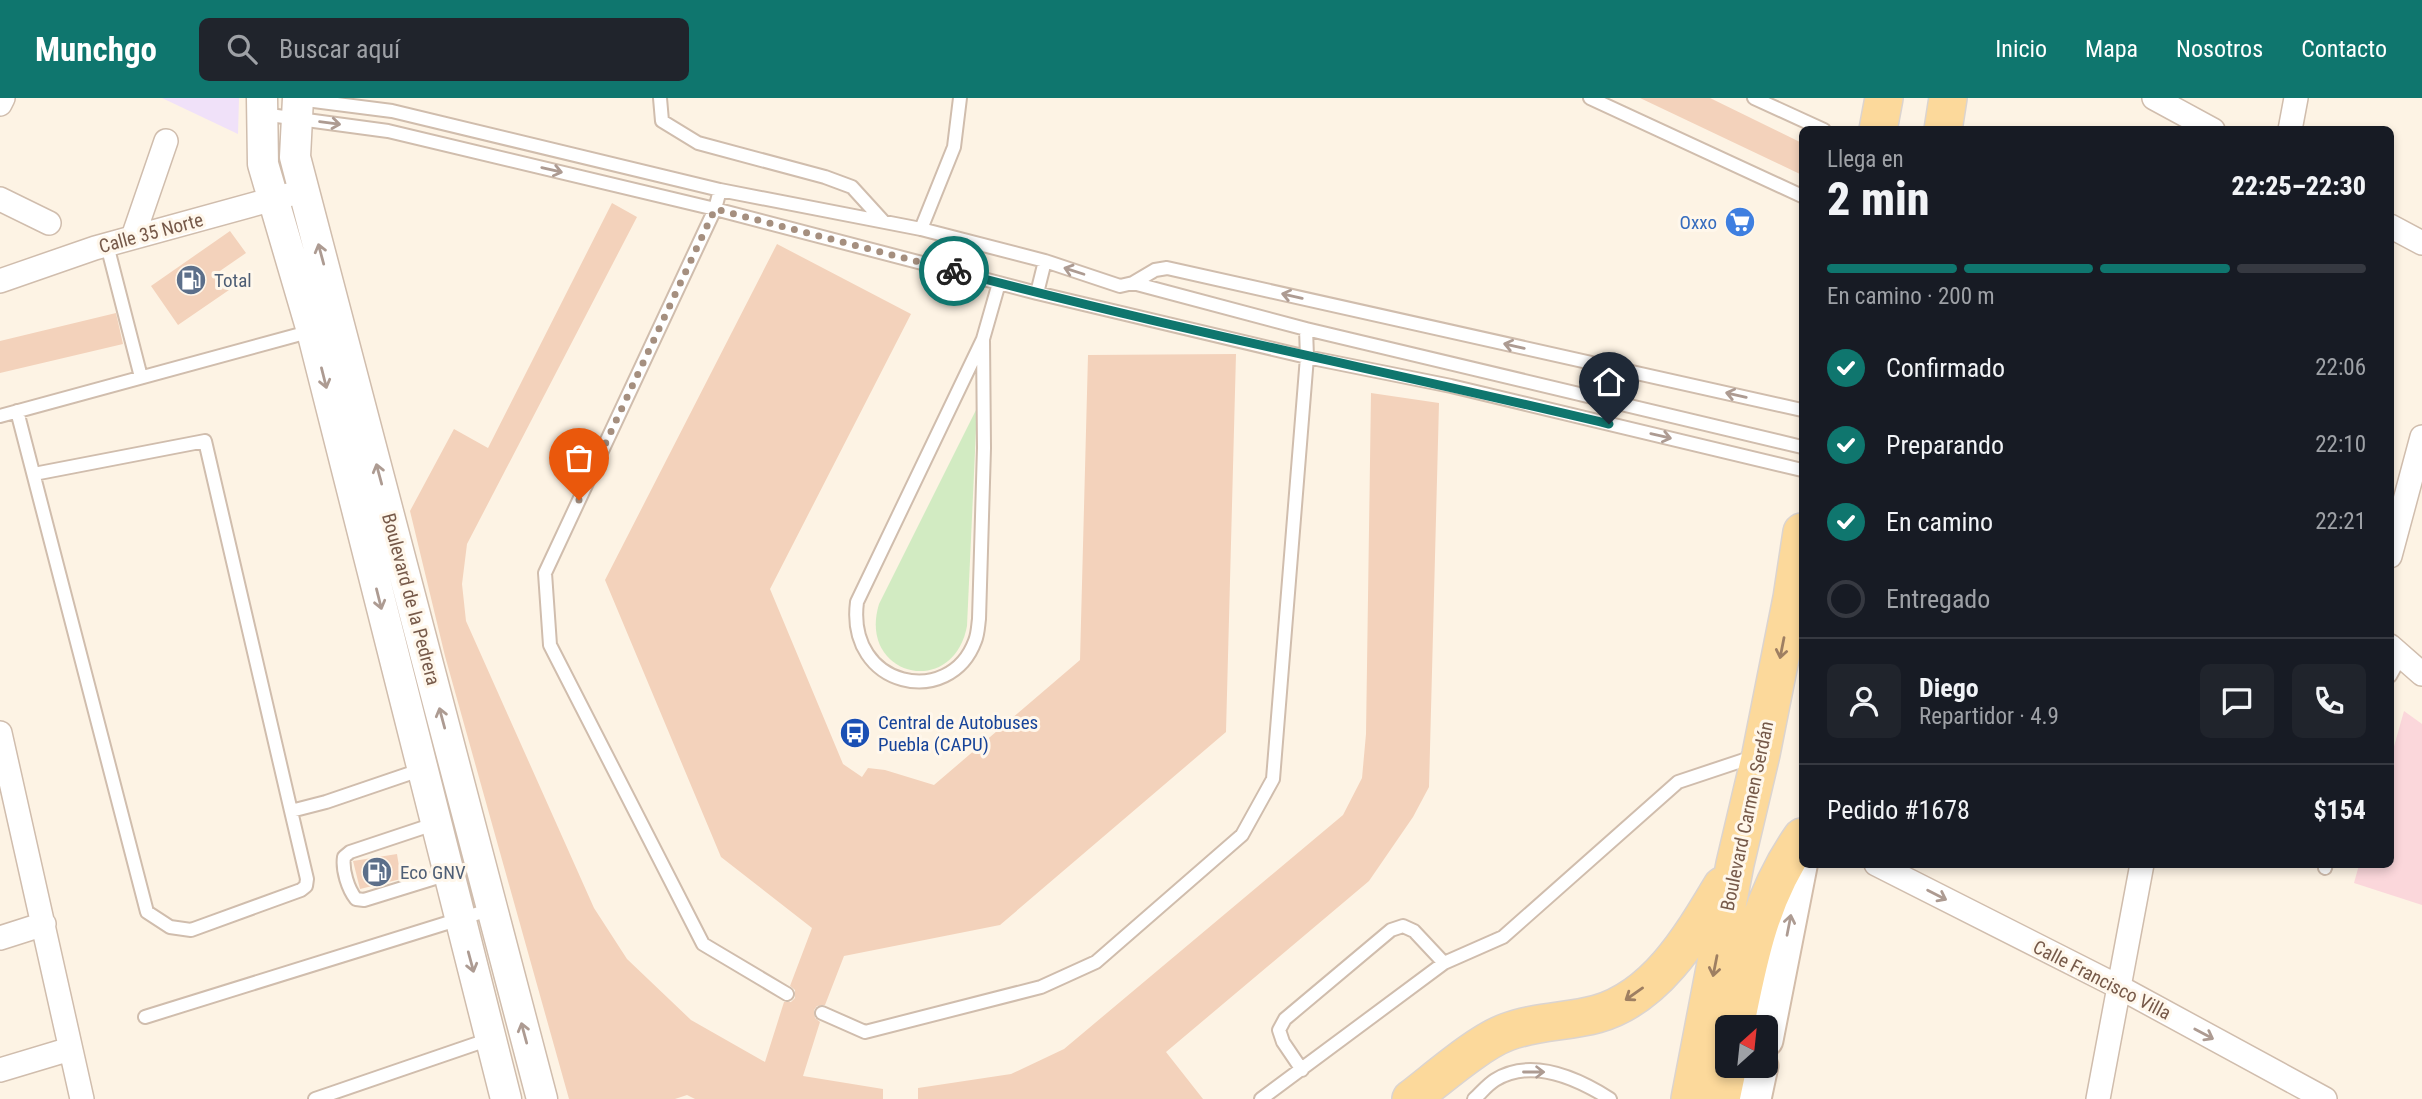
<!DOCTYPE html>
<html lang="es">
<meta charset="utf-8">
<style>
body{margin:0;font-family:"Roboto Condensed",sans-serif;background:#20242c;color:#f1f3f6;height:100vh;display:flex;flex-direction:column;font-size:26px;white-space:nowrap}
*{box-sizing:border-box;margin:0}
p{font-size:23px;color:#9ea1a6}
.icon{flex:none;width:38px;height:38px;fill:none;stroke:currentColor;stroke-width:2;stroke-linecap:round;stroke-linejoin:round}
.map{position:relative;flex:1;overflow:hidden}
.panel{position:absolute;left:1799px;top:28px;width:595px;height:742px;display:flex;flex-direction:column;background:#171b24;border-radius:10px;box-shadow:0 4px 10px #0003}
.panel>*{flex:none}
.needle{width:46px;rotate:27deg}
.fabs{position:absolute;left:1715px;top:917px;display:grid;gap:14px}
.fabs a{display:grid;place-items:center;width:63px;height:63px;border-radius:10px;background:#171b24;box-shadow:0 4px 10px #0003;font-size:35px}
.pin{position:absolute;display:grid;place-items:center;width:60px;height:60px;color:#fff;margin:-72px -30px;border-radius:50% 50% 50% 0;rotate:-45deg;box-shadow:0 0 7px #0007}
.pin .icon{rotate:45deg}
.courier{position:absolute;display:grid;place-items:center;width:70px;height:70px;margin:-35px;border:5px solid #0f766e;border-radius:50%;background:#fff;color:#222;box-shadow:0 2px 9px #0007}
.overview em{font-style:normal;font-weight:800}
.overview div{display:flex;flex-direction:column-reverse}
.overview{display:flex;align-items:center;justify-content:space-between;height:119px;padding:0 28px}
h1{font-size:46px;font-weight:800;line-height:52px}
.bar{display:grid;grid-template-columns:repeat(4,1fr);gap:10px 7px;align-content:center;height:84px;padding:0 28px}
.bar i{height:9px;border-radius:5px;background:#363941}
.bar .active{background:#0f766e}
.bar p{grid-column:span 4}
.line{display:flex;align-items:center;gap:18px;padding:0 28px;border-top:2px solid #363941}
.line div{flex:1}
.round{display:grid;place-items:center;flex:none;width:74px;height:74px;border-radius:10px;background:#20242c}
ol{padding:0 28px;list-style:none}
li{display:flex;align-items:center;gap:21px;height:77px}
li p{margin-inline-start:auto}
li .icon{padding:7px;border-radius:50%;background:#0f766e;color:#fff;stroke-width:4}
li:last-child{color:#9ea1a6}
li i{width:38px;height:38px;border:4px solid #363941;border-radius:50%}
header{display:flex;align-items:center;gap:42px;box-sizing:border-box;height:98px;padding:0 35px;background:#0f766e;color:#fff}
header strong{font-size:33px}
nav{display:flex;gap:38px;margin-inline-start:auto;font-size:24px}
.search{width:490px;height:63px;background:#20242c;display:flex;align-items:center;gap:18px;box-sizing:border-box;padding:0 24px;border-radius:10px;color:#9ea1a6;font-size:26px}
.map>svg:first-child{display:block}
.education{fill:#f0e1f9}
.medical{fill:#fbd7db}
.green{fill:#d2ebc2}
.building{fill:#f3d2bb}
.lines{fill:none;stroke-linecap:round;stroke-linejoin:round}
.service-casing{stroke:#d0bdad;stroke-width:16}
.minor-casing{stroke:#d0bdad;stroke-width:26}
.tertiary-casing{stroke:#d0bdad;stroke-width:33}
.secondary-casing{stroke:#d3bdaa;stroke-width:37}
.primary-casing{stroke:#dbd4d0;stroke-width:40}
.service{stroke:#fff;stroke-width:12}
.minor{stroke:#fff;stroke-width:23}
.tertiary{stroke:#fff;stroke-width:30}
.secondary{stroke:#fff;stroke-width:33}
.primary{stroke:#fcd99b;stroke-width:37}
.oneway{stroke:#ad9b92}
.oneway2{stroke:#9e7f62}
.done{stroke:#a58f7f;stroke-width:7;stroke-dasharray:0 12.6}
.route{stroke:#0f766e;stroke-width:9}
.labels{text-anchor:middle;dominant-baseline:central;stroke-width:6;stroke-linejoin:round;paint-order:stroke}
.shop-label{font-size:19px;fill:#366cbe;stroke:#fff7eb;text-anchor:end}
.street-label{font-size:19px;fill:#765949;stroke:#fff7eb}
.service-label{font-size:19px;fill:#4e5e75;stroke:#fff7eb;text-anchor:start}
.transit-label{font-size:19px;fill:#164399;stroke:#fff7eb;text-anchor:start}
</style>
<header>
<strong>Munchgo</strong>
<div class="search"><svg class="icon" aria-label="search" viewBox="0 0 24 24"><circle cx="10" cy="10" r="6"/><path d="M15 15l6 6"/></svg>Buscar aquí</div>
<nav><a>Inicio</a><a>Mapa</a><a>Nosotros</a><a>Contacto</a></nav>
</header>
<div class="map">
<svg width="2422" height="1001" viewBox="0 0 2422 1001">
<rect width="100%" height="100%" fill="#fdf3e4"/>
<path class="education" d="M 162,0 L 239,0 L 238,36 Z"/>
<path class="medical" d="M 2404,613 L 2422,626 L 2422,807 L 2354,785 L 2359,767 L 2390,766 L 2391,659 Z"/>
<path class="green" d="M 977,310 L 967,528 C 953,602 857,578 879,506 Z"/>
<path class="building" d="M 1640,0 L 1710,0 L 1802,45 L 1802,77 Z
M 612,105 L 637,119 L 467,446 L 462,486 L 466,523 L 594,810 L 627,861 L 691,922 L 765,964 L 784,904 L 791,904 L 795,900 L 795,892 L 790,888 L 812,830 L 721,759 L 605,482 L 777,146 L 911,216 L 770,491 L 843,666 L 862,679 L 868,670 L 885,672 L 934,687 L 1080,562 L 1088,257 L 1236,256 L 1226,634 L 1000,827 L 844,858 L 825,907 L 817,908 L 814,912 L 815,920 L 820,924 L 803,978 L 883,991 L 883,1001 L 695,1001 L 687,997 L 675,1001 L 569,1001 L 445,558 L 410,413 L 454,331 L 488,350 Z
M 230,133 L 246,155 L 217,175 L 229,192 L 178,227 L 151,188 Z
M 116,215 L 123,246 L 0,275 L 0,243 Z
M 1371,295 L 1439,305 L 1429,689 L 1413,719 L 1369,783 L 1166,954 L 1203,1001 L 918,1001 L 918,990 L 1011,976 L 1064,951 L 1343,717 L 1362,680 L 1366,636 Z
M 397,756 L 401,781 L 360,791 L 353,763 Z"/>
<g class="lines">
<g class="service-casing">
<path id="service" d="M 660,0 L 662,23 L 698,45 L 825,79 L 852,89 L 883,123
M 1590,0 L 1802,98
M 1754,0 L 1824,32
M 298,1 L 392,13 L 720,92 L 921,131 L 1045,163 L 1120,188 L 1133,185 L 1155,172 L 1167,170 L 1802,312
M 262,16 L 388,33 L 715,111 L 1037,195 L 1307,259 L 1451,288 L 1802,372
M 720,92 L 715,111 L 545,475 L 550,547 L 703,846 L 787,896
M 921,131 L 954,49 L 960,0
M 107,147 L 141,279
M 946,171 L 955,141
M 1037,195 L 1045,163
M 1306,231 L 1802,349
M 983,241 L 984,350 L 979,521 C 978,528 978,536 975,543 C 950,611 846,590 857,504 L 983,241 L 999,185
M 17,313 L 147,814 L 170,829 L 191,832 L 301,792 L 306,788 L 307,781 L 291,713 L 326,704 L 423,671
M 0,318 L 312,233
M 34,376 L 205,343 L 291,713
M 2390,578 L 2401,558
M 437,725 L 350,754 L 344,759 C 342,772 348,791 356,801 L 364,802 L 448,776
M 2325,770 L 2326,766
M 822,915 L 865,934 L 1041,889 L 1096,864 L 1242,737 L 1273,681 L 1307,259 L 1306,231 L 1133,185
M 145,919 L 492,811
M 1302,972 L 1283,944 L 1279,932 L 1285,921 L 1391,832 L 1403,828 L 1414,833 L 1444,865
M 315,1001 L 490,941
M 1261,1001 L 1444,865 L 1503,839 L 1678,684 L 1756,658
M 1474,1001 C 1481,995 1487,987 1495,982 C 1532,959 1577,980 1610,1001"/>
</g>
<g class="minor-casing">
<path id="minor" d="M 2154,0 L 2213,32
M 0,6 L 3,0
M 2290,32 L 2296,0
M 0,101 L 49,125
M 2390,128 L 2422,145
M 133,139 L 166,43
M 0,183 L 95,150 L 288,97
M 2390,458 L 2422,339
M 2390,548 L 2422,576
M 0,635 L 82,1001
M 1876,766 L 2119,889 L 2325,1001
M 0,840 L 44,826
M 0,972 L 70,951
M 2098,1001 L 2142,766"/>
</g>
<g class="tertiary-casing">
<path id="tertiary" d="M 262,0 L 263,66 L 312,233 L 506,1001
M 298,0 L 295,59 L 542,1001"/>
</g>
<g class="secondary-casing">
<path id="secondary" d="M 1766,942 L 1802,758
M 1754,1001 L 1761,968"/>
</g>
<g class="primary-casing">
<path id="primary" d="M 1878,32 L 1884,0
M 1943,32 L 1948,0
M 1735,929 C 1749,859 1760,799 1802,739
M 1411,1001 C 1436,982 1479,944 1507,934 C 1536,923 1568,924 1597,916 C 1657,899 1692,838 1722,788
M 1690,1001 L 1735,766 L 1761,656 L 1792,500 L 1802,434
M 1721,1001 L 1728,968"/>
</g>
<use href="#service" class="service"/>
<use href="#minor" class="minor"/>
<use href="#tertiary" class="tertiary"/>
<use href="#secondary" class="secondary"/>
<use href="#primary" class="primary"/>
</g>
<defs><path id="oneway-shaft" d="M-6 0H5M1.5-3L5.5 0L1.5 3" fill="none" stroke-width="1.6" stroke-linecap="round" stroke-linejoin="round" transform="scale(1.75)"/></defs>
<g class="oneway">
<use href="#oneway-shaft" transform="translate(330 25) rotate(7)"/>
<use href="#oneway-shaft" transform="translate(552 72) rotate(13)"/>
<use href="#oneway-shaft" transform="translate(321 156) rotate(-105)"/>
<use href="#oneway-shaft" transform="translate(1074 173) rotate(-162)"/>
<use href="#oneway-shaft" transform="translate(1292 198) rotate(-167)"/>
<use href="#oneway-shaft" transform="translate(1514 248) rotate(-167)"/>
<use href="#oneway-shaft" transform="translate(324 280) rotate(76)"/>
<use href="#oneway-shaft" transform="translate(1736 297) rotate(-167)"/>
<use href="#oneway-shaft" transform="translate(1661 338) rotate(13)"/>
<use href="#oneway-shaft" transform="translate(379 376) rotate(-105)"/>
<use href="#oneway-shaft" transform="translate(379 501) rotate(76)"/>
<use href="#oneway-shaft" transform="translate(442 620) rotate(-105)"/>
<use href="#oneway-shaft" transform="translate(1937 797) rotate(27)"/>
<use href="#oneway-shaft" transform="translate(1789 827) rotate(-79)"/>
<use href="#oneway-shaft" transform="translate(471 864) rotate(75)"/>
<use href="#oneway-shaft" transform="translate(524 935) rotate(-105)"/>
<use href="#oneway-shaft" transform="translate(2204 936) rotate(28)"/>
<use href="#oneway-shaft" transform="translate(1534 974)"/>
</g>
<g class="oneway2">
<use href="#oneway-shaft" transform="translate(1782 550) rotate(101)"/>
<use href="#oneway-shaft" transform="translate(1715 868) rotate(101)"/>
<use href="#oneway-shaft" transform="translate(1634 896) rotate(145)"/>
</g>
<g class="lines">
<path class="done" d="M 579,402 L 715,111 L 954,173"/>
<path class="route" d="M 954,173 C 1171,231 1391,274 1609,326"/>
</g>
<defs>
<g id="supermarket-disc" transform="scale(1.575)"><circle r="9.5" fill="#3f7fe0" stroke="#fff7eb"/><path d="M-6-5.5h2.5l.6 2H6L4.5 2H-2.5L-4.4-4H-6ZM-1.5 3.2a1.3 1.3 0 1 0 .1 0ZM3 3.2a1.3 1.3 0 1 0 .1 0Z" fill="#fff"/></g>
<g id="fuel-disc" transform="scale(1.575)"><circle r="9.5" fill="#5c6f8a" stroke="#fff7eb"/><path d="M-5.5-6h7V0h2V4h1.3V-2.5L3-4.5l.8-.8L6-3V5H2.5V1h-1V6h-7ZM-4.2-4.7v3.2H.2V-4.7Z" fill="#fff"/></g>
<g id="bus-disc" transform="scale(1.575)"><circle r="9.5" fill="#1a4fb4" stroke="#fff7eb"/><path d="M-5-6H5V4H4V6H2V4H-2V6H-4V4H-5ZM-3.5-4V0h7V-4ZM-3.5 1.2v1.5H-2V1.2ZM2 1.2v1.5H3.5V1.2Z" fill="#fff"/></g>
</defs>
<g fill-rule="evenodd">
<use href="#supermarket-disc" x="1740" y="124"/>
<use href="#fuel-disc" x="191" y="182"/>
<use href="#bus-disc" x="855" y="635"/>
<use href="#fuel-disc" x="377" y="774"/>
</g>
<g class="labels">
<g class="shop-label">
<text x="1717" y="124">Oxxo</text>
</g>
<g class="street-label">
<text transform="translate(151 135) rotate(-15)">Calle 35 Norte</text>
<text transform="translate(411 501) rotate(75)">Boulevard de la Pedrera</text>
<text transform="translate(1747 718) rotate(-78)">Boulevard Carmen Serdán</text>
<text transform="translate(2102 882) rotate(27)">Calle Francisco Villa</text>
</g>
<g class="service-label">
<text x="214" y="182">Total</text>
<text x="400" y="774">Eco GNV</text>
</g>
<g class="transit-label">
<text x="878" y="624">Central de Autobuses<tspan x="878" dy="22">Puebla (CAPU)</tspan></text>
</g>
</g>
</svg>
<div class="fabs">
<a><svg class="needle" viewBox="-14 -14 28 28"><path d="M0-13l5 13h-10z" fill="#e53935"/><path d="M0 13l5-13h-10z" fill="#9ea1a6"/></svg></a>
</div>
<div class="pin" style="left:579px;top:402px;background:#ea580c"><svg class="icon" aria-label="bag" viewBox="0 0 24 24"><path d="M5 8h14l-1 12H6zM9 8a3 3 0 0 1 6 0"/></svg></div>
<div class="pin" style="left:1609px;top:326px;background:#1f2937"><svg class="icon" aria-label="home" viewBox="0 0 24 24"><path d="M3 11l9-7 9 7M6 9v11h12V9"/></svg></div>
<div class="courier" style="left:954px;top:173px"><svg class="icon" aria-label="bike" viewBox="0 0 24 24"><circle cx="6" cy="16" r="4"/><circle cx="18" cy="16" r="4"/><path d="M6 16l4-8h5l3 8M10 8l3 8H6M13 5h3"/></svg></div>
<section class="panel">
<div class="overview"><div><h1>2 min</h1><p>Llega en</p></div><em>22:25–22:30</em></div>
<div class="bar"><i class="active"></i><i class="active"></i><i class="active"></i><i></i><p>En camino · 200 m</p></div>
<ol>
<li><svg class="icon" aria-label="check" viewBox="0 0 24 24"><path d="M5 12l5 5 9-10"/></svg>Confirmado<p>22:06</p></li>
<li><svg class="icon" aria-label="check" viewBox="0 0 24 24"><path d="M5 12l5 5 9-10"/></svg>Preparando<p>22:10</p></li>
<li><svg class="icon" aria-label="check" viewBox="0 0 24 24"><path d="M5 12l5 5 9-10"/></svg>En camino<p>22:21</p></li>
<li><i></i>Entregado</li>
</ol>
<div class="line" style="height:126px"><a class="round"><svg class="icon" aria-label="person" viewBox="0 0 24 24"><circle cx="12" cy="8" r="4"/><path d="M4 21q1-7 8-7t8 7"/></svg></a><div><b>Diego</b><p>Repartidor · 4.9</p></div><a class="round"><svg class="icon" aria-label="chat" viewBox="0 0 24 24"><path d="M4 5h16v11H9l-5 4z"/></svg></a><a class="round"><svg class="icon" aria-label="phone" viewBox="0 0 24 24"><path d="M5 4h4l2 5-3 2q2 4 5 5l2-3 5 2v4C11 20 4 13 5 4z"/></svg></a></div>
<div class="line" style="height:91px"><div>Pedido #1678</div><b>$154</b></div>
</section>
</div>
